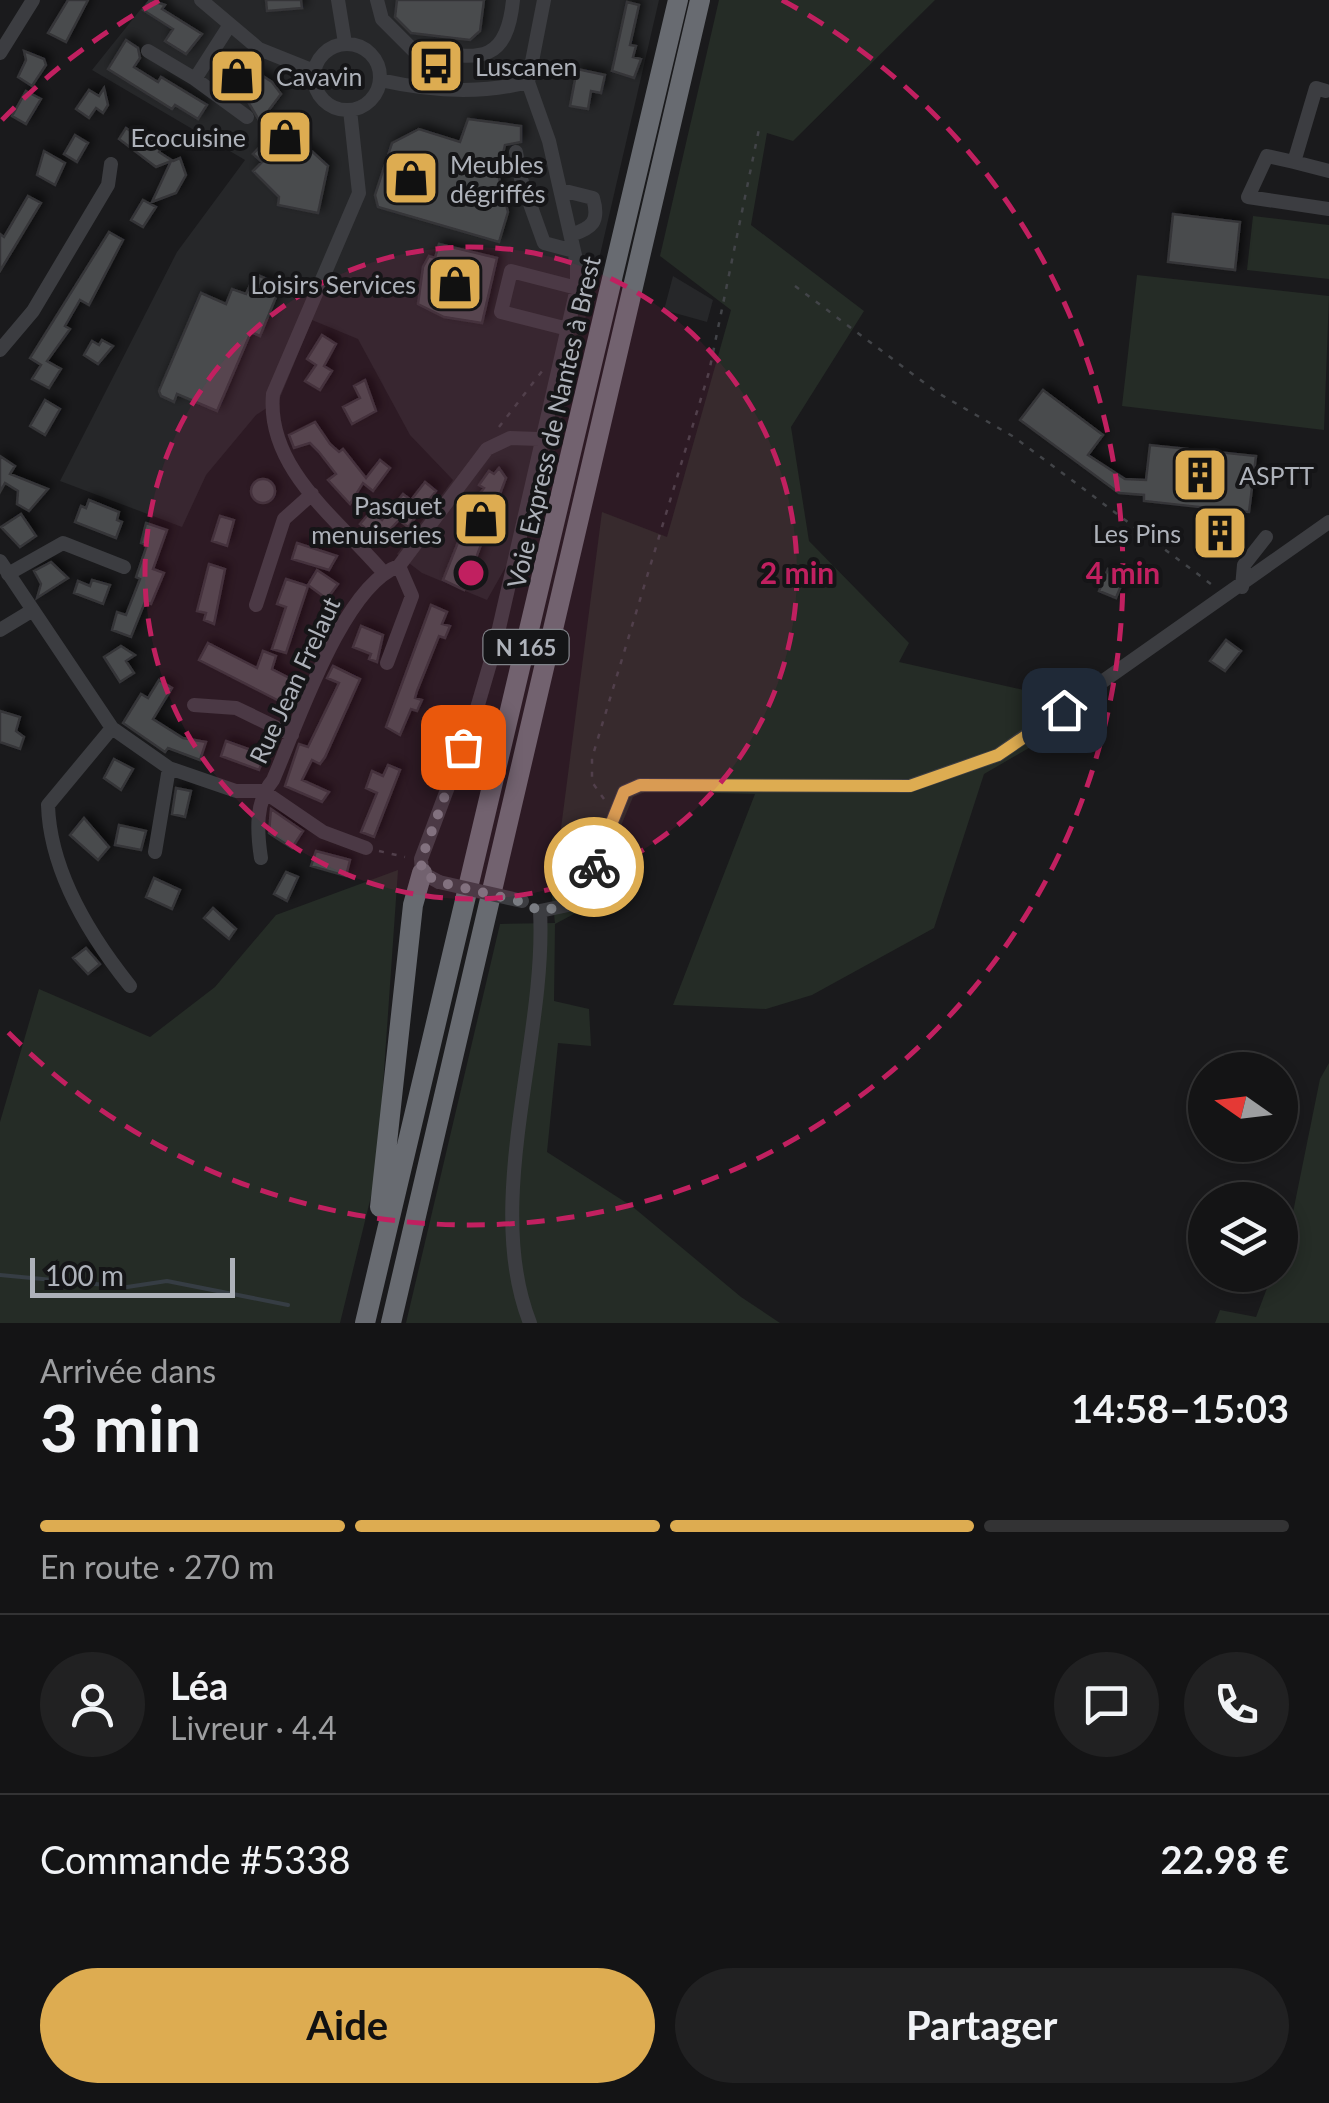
<!DOCTYPE html>
<html lang="fr">
<meta charset="utf-8">
<style>
body{margin:0;font-family:Lato,sans-serif;background:#212122;color:#f1f3f6;height:100vh;display:flex;flex-direction:column;font-size:38px;white-space:nowrap}
*{box-sizing:border-box;margin:0}
p{font-size:32px;color:#9d9ea0}
.icon{flex:none;width:55px;height:55px;fill:none;stroke:currentColor;stroke-width:2;stroke-linecap:round;stroke-linejoin:round}
.map{position:relative;height:1323px;overflow:hidden}
.panel{display:flex;flex-direction:column;background:#141415;flex:1}
.panel>*{flex:none}
.needle{width:65px;rotate:284deg}
.buttons{position:absolute;left:1188px;top:1052px;display:grid;gap:20px}
.buttons a{display:grid;place-items:center;width:110px;height:110px;border-radius:50%;background:#141415;box-shadow:0 5px 15px #0003,0 0 0 2px #333334;font-size:50px}
.scale{position:absolute;left:30px;bottom:25px;width:205px;box-sizing:border-box;padding-left:10px;border:5px solid #aeb2ba;border-top:0;font-size:28px;line-height:35px;white-space:nowrap;color:#aeb2ba;-webkit-text-stroke:8px #151517;paint-order:stroke}
.pin{position:absolute;display:grid;place-items:center;width:85px;height:85px;color:#fff;margin:-42px;border-radius:20px;box-shadow:0 5px 15px #0006}
.courier{position:absolute;display:grid;place-items:center;width:100px;height:100px;margin:-50px;border:8px solid #ddac51;border-radius:50%;background:#fff;color:#222;box-shadow:0 2px 12px #0007}
.summary em{font-style:normal;font-weight:700}
.summary div{display:flex;flex-direction:column-reverse}
.summary{display:flex;align-items:center;justify-content:space-between;height:170px;padding:0 40px}
h1{font-size:65px;font-weight:700;line-height:75px}
.bar{display:grid;grid-template-columns:repeat(4,1fr);gap:15px 10px;align-content:center;height:120px;padding:0 40px}
.bar i{height:12px;border-radius:8px;background:#333334}
.bar .selected{background:#ddac51}
.bar p{grid-column:span 4}
.line{display:flex;align-items:center;gap:25px;padding:0 40px;border-top:2px solid #333334}
.line div{flex:1}
.round{display:grid;place-items:center;flex:none;width:105px;height:105px;border-radius:52px;background:#212122}
.button{display:flex;gap:20px;margin-top:auto;padding:20px 40px}
.button a{flex:1;height:115px;border-radius:60px;background:#ddac51;color:#111;font-size:40px;font-weight:700;line-height:115px;text-align:center}
.button a+a{background:#212122;color:#f1f3f6}
.map>svg:first-child{display:block}
.built{fill:#262729}
.green{fill:#252c26}
.lines{fill:none;stroke-linecap:round;stroke-linejoin:round}
.stream{stroke:#363d44;stroke-width:4}
.building{fill:#4a4b4e;stroke:#353538;stroke-width:2.5;filter:url(#shadow)}
.path{stroke:#424448;stroke-width:2.5;stroke-dasharray:5 8;stroke-linecap:butt}
.minor{stroke:#3c3d41;stroke-width:14}
.highway{stroke:#686b71;stroke-width:20}
.minor-bridge{stroke:#3c3d41;stroke-width:14}
.done{stroke:#7a7d83;stroke-width:10;stroke-dasharray:0 18}
.route{stroke:#ddac51;stroke-width:12}
.ring{fill:none;stroke:#c12060;stroke-width:5;stroke-dasharray:18 12}
.labels{text-anchor:middle;dominant-baseline:central;stroke-width:8;stroke-linejoin:round;paint-order:stroke}
.shield{fill:#151517;stroke:#808389;stroke-width:2.5}
.shield-label{font-size:22px;font-weight:bold;fill:#aeb2ba}
.poi-label{font-size:25px;fill:#aeb2ba;stroke:#151517;text-anchor:start}
.street-label{font-size:25px;fill:#aeb2ba;stroke:#151517}
.centre{fill:#c12060;stroke:#151517;stroke-width:5}
.ring-label{font-size:30px;text-anchor:middle;font-weight:bold;fill:#c12060;stroke:#151517;stroke-width:8;stroke-linejoin:round;paint-order:stroke}
</style>
<div class="map">
<svg width="1329" height="1323" viewBox="0 0 1329 1323">
<defs>
<filter id="shadow"><feDropShadow dx="4.5" dy="-4.5" stdDeviation="5" flood-color="#0009"/></filter>
</defs>
<rect width="100%" height="100%" fill="#1a1a1c"/>
<path class="built" d="M 148,0 L 659,0 L 543,501 L 487,600 L 422,573 L 397,554 L 453,480 L 410,435 L 358,339 L 312,320 L 279,400 L 256,415 L 206,475 L 182,527 L 60,481 L 177,252 L 245,160 L 92,70 Z
M 673,276 L 713,300 L 707,322 L 664,310 Z"/>
<path class="green" d="M 719,0 L 935,0 L 793,141 L 767,133 L 751,225 L 864,311 L 791,427 L 809,541 L 909,643 L 899,662 L 1090,705 L 1053,734 L 984,774 L 934,928 L 812,995 L 766,1009 L 673,1005 L 755,794 L 647,791 L 633,797 L 587,907 L 555,924 L 554,1001 L 589,1009 L 591,1046 L 558,1043 L 547,1152 L 633,1207 L 741,1297 L 780,1323 L 406,1323 L 500,924 L 555,923 L 552,898 L 602,512 L 667,537 L 731,310 L 660,256 Z
M 1253,216 L 1329,225 L 1329,279 L 1247,270 Z
M 1137,275 L 1329,296 L 1324,430 L 1122,406 Z
M 398,870 L 377,1172 L 340,1323 L 0,1323 L 0,1122 L 39,989 L 150,1037 L 215,987 L 276,915 Z
M 1329,1063 L 1329,1323 L 1215,1323 L 1220,1310 L 1256,1317 L 1272,1275 L 1280,1275 L 1280,1255 L 1289,1232 L 1320,1079 Z"/>
<g class="lines">
<path class="stream" d="M 0,1275 L 127,1287 L 167,1281 L 288,1305"/>
</g>
<path class="building" d="M 68,0 L 88,0 L 66,42 L 48,33 Z
M 150,0 L 165,5 L 162,9 L 202,34 L 186,54 L 165,41 L 173,29 L 143,10 Z
M 266,0 L 301,0 L 302,8 L 267,11 Z
M 397,0 L 484,0 L 480,31 L 470,40 L 411,33 L 395,17 Z
M 627,2 L 639,5 L 630,45 L 636,46 L 633,57 L 641,59 L 634,78 L 612,71 Z
M 126,40 L 138,48 L 140,58 L 134,67 L 158,82 L 161,77 L 207,105 L 198,119 L 175,105 L 172,109 L 108,69 Z
M 24,51 L 44,59 L 46,65 L 32,86 L 18,77 L 26,60 Z
M 235,58 L 272,82 L 281,94 L 260,122 L 247,100 L 220,82 Z
M 577,69 L 605,75 L 601,93 L 591,91 L 588,109 L 570,106 Z
M 104,88 L 108,105 L 103,113 L 96,108 L 89,118 L 76,109 L 89,90 L 99,96 Z
M 26,91 L 41,99 L 26,124 L 12,116 Z
M 468,119 L 521,126 L 521,142 L 505,145 L 498,174 L 508,212 L 499,242 L 378,207 L 375,195 L 392,143 L 419,129 L 460,142 Z
M 282,124 L 328,166 L 318,213 L 278,205 L 279,197 L 253,171 L 262,162 L 253,154 Z
M 126,128 L 132,132 L 134,128 L 163,146 L 159,152 L 173,161 L 180,158 L 186,175 L 176,193 L 152,202 L 171,161 L 156,167 L 119,139 Z
M 75,135 L 88,143 L 77,162 L 64,154 Z
M 44,151 L 65,163 L 55,185 L 37,175 Z
M 28,196 L 41,203 L 0,271 L 0,234 L 4,237 Z
M 143,200 L 156,207 L 143,227 L 131,220 Z
M 1173,214 L 1240,222 L 1235,270 L 1168,262 Z
M 109,232 L 123,240 L 89,305 L 80,300 L 65,326 L 70,329 L 47,361 L 61,369 L 49,388 L 32,379 L 41,365 L 30,358 Z
M 439,244 L 497,258 L 482,323 L 444,317 L 418,304 L 423,267 L 429,256 L 435,258 Z
M 255,274 L 281,285 L 260,336 L 251,332 L 217,411 L 177,394 L 174,402 L 161,396 L 159,391 L 201,293 L 226,304 L 232,289 L 246,294 Z
M 322,335 L 336,344 L 324,366 L 332,371 L 320,390 L 305,381 L 316,365 L 307,359 Z
M 102,340 L 113,346 L 98,364 L 84,355 L 92,341 L 99,345 Z
M 365,380 L 376,411 L 352,424 L 343,407 L 360,398 L 354,386 Z
M 1043,390 L 1103,435 L 1088,455 L 1125,479 L 1146,480 L 1150,445 L 1256,456 L 1249,512 L 1237,511 L 1233,547 L 1205,544 L 1209,508 L 1144,501 L 1144,495 L 1119,493 L 1020,420 Z
M 45,400 L 60,409 L 45,435 L 30,426 Z
M 315,422 L 330,444 L 339,452 L 343,449 L 366,478 L 380,460 L 390,468 L 373,491 L 363,483 L 350,504 L 328,480 L 336,474 L 319,452 L 310,443 L 294,448 L 289,435 Z
M 0,456 L 15,466 L 10,474 L 48,489 L 29,511 L 17,504 L 18,491 L 5,483 L 0,492 Z
M 499,468 L 506,478 L 464,590 L 443,580 L 465,525 L 458,522 L 484,488 L 479,485 L 489,471 L 494,474 Z
M251 491a12 12 0 1 1 24 0a12 12 0 1 1-24 0Z
M 425,482 L 436,491 L 408,527 L 399,520 L 380,540 L 360,524 L 371,511 L 382,520 L 403,494 L 411,500 Z
M 89,500 L 119,512 L 117,520 L 122,522 L 116,538 L 75,522 L 81,506 L 86,508 Z
M 21,514 L 36,536 L 20,547 L 1,527 Z
M 220,516 L 234,520 L 227,546 L 212,541 Z
M 146,523 L 167,530 L 153,569 L 164,573 L 151,604 L 145,602 L 131,637 L 112,630 L 117,612 L 126,615 L 140,579 L 136,577 L 147,545 L 141,543 Z
M 297,543 L 337,556 L 329,570 L 292,559 Z
M 51,562 L 68,578 L 37,598 L 41,584 L 34,571 Z
M 209,564 L 225,569 L 214,624 L 204,620 L 206,613 L 197,611 Z
M 1108,569 L 1125,576 L 1116,598 L 1099,591 Z
M 317,570 L 338,584 L 327,599 L 308,585 Z
M 286,579 L 308,586 L 286,653 L 272,649 L 286,607 L 277,604 Z
M 92,580 L 110,585 L 103,604 L 74,593 L 78,581 L 90,586 Z
M 431,605 L 447,612 L 442,624 L 450,626 L 445,638 L 439,636 L 417,691 L 415,698 L 422,700 L 417,711 L 411,709 L 400,735 L 386,727 Z
M 361,626 L 383,635 L 377,662 L 369,659 L 371,654 L 353,647 Z
M 1226,640 L 1241,651 L 1225,671 L 1210,661 Z
M 208,643 L 257,668 L 263,651 L 276,656 L 272,669 L 301,684 L 291,707 L 199,660 Z
M 121,646 L 135,655 L 126,661 L 134,673 L 120,682 L 104,657 Z
M 333,666 L 360,679 L 325,757 L 320,764 L 312,760 L 302,780 L 329,792 L 322,802 L 285,786 L 299,744 L 308,747 L 339,683 L 327,678 Z
M 159,680 L 172,688 L 153,719 L 183,738 L 206,742 L 200,760 L 168,748 L 165,752 L 123,723 L 141,694 L 148,698 Z
M 0,711 L 20,717 L 16,731 L 24,737 L 20,749 L 0,742 Z
M 226,741 L 265,755 L 259,770 L 221,756 Z
M 114,759 L 133,769 L 121,790 L 104,778 Z
M 388,765 L 400,770 L 374,837 L 361,832 L 377,793 L 366,788 L 372,771 L 383,776 Z
M 176,788 L 191,791 L 185,817 L 172,814 Z
M 271,809 L 303,831 L 292,848 L 269,833 Z
M 84,818 L 109,847 L 98,860 L 70,835 Z
M 119,825 L 146,831 L 141,850 L 115,845 Z
M 316,851 L 350,860 L 346,876 L 311,866 Z
M 286,872 L 298,877 L 287,901 L 274,894 Z
M 154,878 L 180,890 L 172,909 L 146,897 Z
M 213,908 L 236,929 L 229,939 L 204,918 Z
M 86,948 L 100,964 L 88,974 L 73,958 Z"/>
<g class="lines">
<path class="path" d="M 795,286 L 938,393 L 1014,437 L 1215,587
M 499,427 L 543,370
M 604,799 L 592,782 L 592,758 L 709,372 L 759,129
M 379,851 L 405,857"/>
<path class="minor" d="M 201,0 L 259,49 L 314,71
M 338,0 L 345,43
M 377,0 L 382,19 L 413,50 C 471,56 506,72 513,0
M314 77a33 33 0 1 1 66 0a33 33 0 1 1-66 0Z
M 148,51 L 195,79 L 229,26
M 0,53 L 33,0
M 195,79 L 247,117
M 380,80 C 429,91 479,95 528,82
M 1326,91 L 1316,88 L 1294,162 L 1329,171
M 350,110 L 359,193 L 273,394 C 266,469 339,520 383,572
M 516,152 L 521,179 L 544,243 L 574,251
M 1294,162 L 1267,156 L 1248,197 L 1329,209
M 561,190 L 593,198 C 600,222 592,228 571,235
M 568,329 L 501,312 L 511,271 L 577,288
M 0,350 L 33,311 L 108,185 L 111,164
M 0,561 L 112,728 L 169,768 L 236,791 L 263,791 L 323,832 L 366,848
M 8,574 L 63,543 L 124,567
M 1242,587 L 1244,565 L 1266,537
M 256,605 L 284,519 L 312,494
M 0,630 L 33,610
M 387,663 L 412,596 L 399,566
M 194,705 L 236,708 L 292,735
M 112,728 L 48,805 C 50,871 90,936 130,986
M 155,852 L 169,768
M 261,858 C 257,832 255,801 273,780 C 297,725 343,585 399,566 L 487,449 L 510,438 L 539,439
M 439,882 L 422,873 L 421,859 L 475,715 L 494,650 L 577,288 L 577,264 L 549,141 L 528,82 L 544,0
M 540,911 L 573,904 L 582,897 L 624,792 L 640,785 L 909,786 L 998,755 L 1329,522
M 530,1323 C 482,1202 547,1038 540,911"/>
<path class="highway" d="M 380,1207 L 413,905 L 422,873
M 365,1323 L 678,0
M 391,1323 L 700,0"/>
<path class="minor-bridge" d="M 439,882 L 522,901"/>
</g>
<g class="lines">
<path class="done" d="M 463,747 L 421,860 L 422,873 L 439,882 L 522,902 L 540,911 L 574,904 L 582,897 L 594,867"/>
<path class="route" d="M 594,867 L 624,792 L 640,785 L 910,786 L 998,755 L 1064,710"/>
</g>
<circle cx="471" cy="573" r="326" fill="#c12060" fill-opacity=".12"/>
<g class="ring">
<circle cx="471" cy="573" r="326"/>
<path d="M2 120A652 652 0 0 1 160 0M782 0A652 652 0 1 1 2 1026"/>
</g>
<defs>
<g id="bus-square" transform="scale(2.875)"><rect x="-9" y="-9" width="18" height="18" rx="4" fill="#ddac51" stroke="#151517"/><path d="M-5-6H5V4H4V6H2V4H-2V6H-4V4H-5ZM-3.5-4V0h7V-4ZM-3.5 1.2v1.5H-2V1.2ZM2 1.2v1.5H3.5V1.2Z" fill="#111"/></g>
<g id="shop-square" transform="scale(2.875)"><rect x="-9" y="-9" width="18" height="18" rx="4" fill="#ddac51" stroke="#151517"/><path d="M-5-2.5h2.3a2.7 3.5 0 0 1 5.4 0H5L5.5 6h-11ZM-1.5-2.5h3a1.5 2.3 0 0 0-3 0Z" fill="#111"/></g>
<g id="building-square" transform="scale(2.875)"><rect x="-9" y="-9" width="18" height="18" rx="4" fill="#ddac51" stroke="#151517"/><path d="M-4-6H4V6H1V3H-1V6H-4ZM-2.5-4.3h1.7v1.8h-1.7ZM.8-4.3h1.7v1.8H.8ZM-2.5-1h1.7V.8h-1.7ZM.8-1h1.7V.8H.8Z" fill="#111"/></g>
</defs>
<g fill-rule="evenodd">
<use href="#bus-square" x="436" y="66"/>
<use href="#shop-square" x="237" y="76"/>
<use href="#shop-square" x="285" y="137"/>
<use href="#shop-square" x="411" y="178"/>
<use href="#shop-square" x="455" y="284"/>
<use href="#building-square" x="1200" y="475"/>
<use href="#shop-square" x="481" y="519"/>
<use href="#building-square" x="1220" y="533"/>
</g>
<g class="labels">
<rect class="shield" x="483.5" y="630" width="85" height="34" rx="8"/>
<g class="shield-label">
<text x="526" y="647">N 165</text>
</g>
<g class="poi-label">
<text x="475" y="66">Luscanen</text>
<text x="276" y="76">Cavavin</text>
<text x="246" y="137" text-anchor="end">Ecocuisine</text>
<text x="450" y="164">Meubles<tspan x="450" dy="29">dégriffés</tspan></text>
<text x="416" y="284" text-anchor="end">Loisirs Services</text>
<text x="1239" y="475">ASPTT</text>
<text x="442" y="505" text-anchor="end">Pasquet<tspan x="442" dy="29">menuiseries</tspan></text>
<text x="1181" y="533" text-anchor="end">Les Pins</text>
</g>
<g class="street-label">
<text transform="translate(553 422) rotate(-77)">Voie Express de Nantes à Brest</text>
<text transform="translate(294 680) rotate(-65)">Rue Jean Frelaut</text>
</g>
</g>
<circle cx="471" cy="573" r="15" class="centre"/>
<g class="ring-label">
<text x="797" y="584">2 min</text>
<text x="1123" y="584">4 min</text>
</g>
</svg>
<div class="buttons">
<a><svg class="needle" viewBox="-14 -14 28 28"><path d="M0-13l5 13h-10z" fill="#e53935"/><path d="M0 13l5-13h-10z" fill="#9d9ea0"/></svg></a>
<a><svg class="icon" aria-label="layers" viewBox="0 0 24 24"><path d="M12 4l9 5-9 5-9-5zM3 14l9 5 9-5"/></svg></a>
</div>
<div class="scale">100 m</div>
<div class="pin" style="left:463px;top:747px;background:#ea580c"><svg class="icon" aria-label="bag" viewBox="0 0 24 24"><path d="M5 8h14l-1 12H6zM9 8a3 3 0 0 1 6 0"/></svg></div>
<div class="pin" style="left:1064px;top:710px;background:#1f2937"><svg class="icon" aria-label="home" viewBox="0 0 24 24"><path d="M3 11l9-7 9 7M6 9v11h12V9"/></svg></div>
<div class="courier" style="left:594px;top:867px"><svg class="icon" aria-label="bike" viewBox="0 0 24 24"><circle cx="6" cy="16" r="4"/><circle cx="18" cy="16" r="4"/><path d="M6 16l4-8h5l3 8M10 8l3 8H6M13 5h3"/></svg></div>
</div>
<section class="panel">
<div class="summary"><div><h1>3 min</h1><p>Arrivée dans</p></div><em>14:58–15:03</em></div>
<div class="bar"><i class="selected"></i><i class="selected"></i><i class="selected"></i><i></i><p>En route · 270 m</p></div>
<div class="line" style="height:180px"><a class="round"><svg class="icon" aria-label="person" viewBox="0 0 24 24"><circle cx="12" cy="8" r="4"/><path d="M4 21q1-7 8-7t8 7"/></svg></a><div><b>Léa</b><p>Livreur · 4.4</p></div><a class="round"><svg class="icon" aria-label="chat" viewBox="0 0 24 24"><path d="M4 5h16v11H9l-5 4z"/></svg></a><a class="round"><svg class="icon" aria-label="phone" viewBox="0 0 24 24"><path d="M5 4h4l2 5-3 2q2 4 5 5l2-3 5 2v4C11 20 4 13 5 4z"/></svg></a></div>
<div class="line" style="height:130px"><div>Commande #5338</div><b>22.98 €</b></div>
<div class="button"><a>Aide</a><a>Partager</a></div>
</section>
